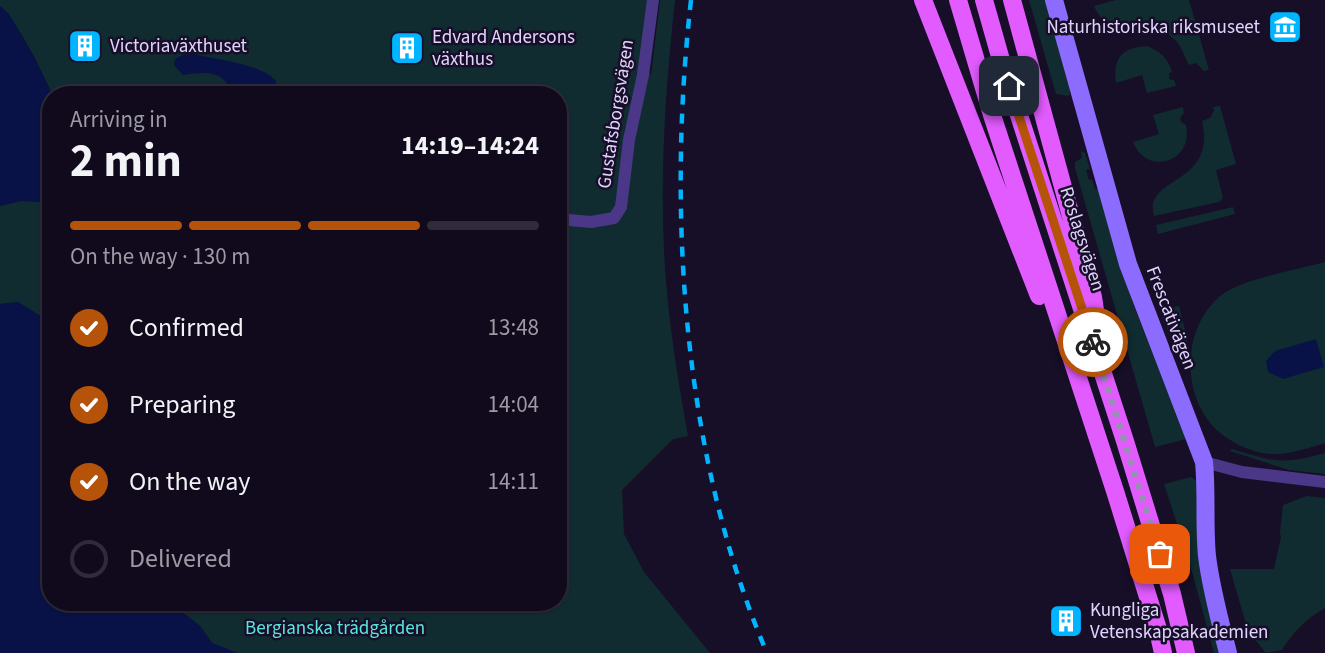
<!DOCTYPE html>
<meta charset="utf-8">
<style>
body{margin:0;font-family:"Source Sans 3",sans-serif;background:#1a1326;color:#f1f3f6;height:100vh;display:flex;flex-direction:column;font-size:26px;white-space:nowrap}
*{box-sizing:border-box;margin:0}
p{font-size:23px;color:#9c9aa4}
.icon{flex:none;width:38px;height:38px;fill:none;stroke:currentColor;stroke-width:2;stroke-linecap:round;stroke-linejoin:round}
.map{position:relative;flex:1;overflow:hidden}
.drawer{position:absolute;left:42px;top:86px;width:525px;height:525px;display:flex;flex-direction:column;background:#110a1d;border-radius:28px;box-shadow:0 2px 5px #0004,0 0 0 2px #302b3b}
.drawer>*{flex:none}
.pin{position:absolute;display:grid;place-items:center;width:60px;height:60px;color:#fff;margin:-30px;border-radius:14px;box-shadow:0 4px 10px #0006}
.courier{position:absolute;display:grid;place-items:center;width:70px;height:70px;margin:-35px;border:5px solid #b45309;border-radius:50%;background:#fff;color:#222;box-shadow:0 2px 9px #0007}
.headline em{font-style:normal;font-weight:700}
.headline div{display:flex;flex-direction:column-reverse}
.headline{display:flex;align-items:center;justify-content:space-between;height:119px;padding:0 28px}
h1{font-size:46px;font-weight:700;line-height:52px}
.bar{display:grid;grid-template-columns:repeat(4,1fr);gap:10px 7px;align-content:center;height:84px;padding:0 28px}
.bar i{height:9px;border-radius:5px;background:#302b3b}
.bar .on{background:#b45309}
.bar p{grid-column:span 4}
ol{padding:0 28px;list-style:none}
li{display:flex;align-items:center;gap:21px;height:77px}
li p{margin-inline-start:auto}
li .icon{padding:7px;border-radius:50%;background:#b45309;color:#fff;stroke-width:4}
li:last-child{color:#9c9aa4}
li i{width:38px;height:38px;border:4px solid #302b3b;border-radius:50%}
.map>svg:first-child{display:block}
.green{fill:#112c31}
.water{fill:#081246}
.lines{fill:none;stroke-linecap:round;stroke-linejoin:round}
.street{stroke:#4a3788;stroke-width:12}
.secondary{stroke:#8c6bff;stroke-width:18}
.primary{stroke:#e25bff;stroke-width:18}
.rail{stroke:#00b4ff;stroke-width:4.5;stroke-dasharray:10 9;stroke-linecap:butt}
.done{stroke:#9a8fb3;stroke-width:7;stroke-dasharray:0 12.6}
.route{stroke:#b45309;stroke-width:9}
.labels{text-anchor:middle;dominant-baseline:central;stroke-width:5;stroke-linejoin:round;paint-order:stroke}
.poi-label{font-size:19px;fill:#e1d4ff;stroke:#170e27;text-anchor:start}
.street-label{font-size:19px;fill:#e1d4ff;stroke:#170e27}
.park-label{font-size:19px;fill:#5ae5dd;stroke:#170e27}
</style>
<div class="map">
<svg width="1325" height="653" viewBox="0 0 1325 653">
<rect width="100%" height="100%" fill="#170e27"/>
<path class="green" d="M 0,0 L 648,0 L 640,60 L 651,75 L 660,0 L 675,0 C 666,83 660,167 664,251 C 667,313 677,375 688,436 L 673,439 L 622,490 L 624,534 L 644,572 L 710,653 L 237,653 L 212,643 L 200,626 L 182,612 L 174,602 L 558,602 L 558,94 L 52,94 C 40,69 20,25 0,6 Z
M 1029,0 L 1046,0 L 1070,91 L 1069,96 L 1056,94 Z
M 1116,0 L 1189,0 L 1209,70 L 1204,71 L 1196,63 L 1189,65 C 1185,58 1182,47 1176,41 C 1146,11 1109,42 1094,6 Z
M 1147,46 C 1160,51 1168,58 1172,72 L 1169,73 L 1169,79 L 1174,80 L 1176,86 L 1147,93 L 1142,75 L 1116,83 C 1113,57 1122,48 1147,46 Z
M 1220,106 L 1236,164 L 1216,170 L 1223,198 L 1219,202 L 1154,216 C 1143,175 1217,187 1202,121 L 1210,118 L 1214,111 L 1213,107 Z
M 1183,107 L 1184,113 L 1180,118 L 1181,122 L 1186,125 C 1194,162 1147,177 1133,142 L 1159,134 L 1153,115 Z
M 1081,151 L 1085,153 L 1090,169 L 1086,170 L 1089,180 L 1092,179 L 1095,189 L 1099,189 L 1132,301 L 1186,439 L 1155,447 L 1075,168 L 1075,162 L 1082,158 Z
M 21,201 L 51,202 L 51,326 L 50,322 L 18,302 L 0,304 L 0,206 Z
M 1233,207 L 1235,214 L 1158,234 L 1156,225 Z
M 1325,262 L 1325,443 C 1305,449 1284,457 1262,453 C 1247,450 1231,442 1219,432 C 1181,399 1181,330 1219,297 C 1240,279 1297,270 1325,262 Z
M 1179,306 L 1187,339 L 1186,366 L 1183,367 L 1162,317 L 1165,309 Z
M 1232,449 C 1275,462 1281,465 1325,453 L 1325,474 L 1289,470 L 1230,451 Z
M 1191,477 L 1197,481 L 1222,653 L 1214,653 L 1188,557 L 1164,484 Z
M 1307,496 L 1325,498 L 1325,608 C 1307,618 1292,633 1282,650 L 1266,653 L 1248,631 L 1230,569 L 1274,569 L 1281,537 L 1280,533 L 1283,505 Z"/>
<path class="water" d="M 0,6 L 9,14 L 35,58 L 52,94 L 51,202 L 21,201 L 0,206 Z
M 193,54 C 217,60 260,63 276,81 L 276,94 L 233,94 C 222,69 207,72 183,75 L 174,65 L 175,59 L 183,55 Z
M 18,302 L 50,322 L 51,326 L 51,602 L 174,602 L 182,612 L 200,626 L 212,643 L 237,653 L 0,653 L 0,304 Z
M 1316,339 L 1324,367 L 1283,379 L 1268,372 L 1266,361 L 1275,351 Z"/>
<g class="lines">
<path class="street" d="M 558,219 L 591,222 L 614,218 L 621,207 L 629,140 L 643,75 L 653,0
M 1204,462 L 1242,472 L 1325,482"/>
<path class="secondary" d="M 1054,0 L 1128,264 L 1204,462 C 1207,493 1204,525 1207,556 C 1211,589 1220,621 1228,653"/>
<path class="primary" d="M 923,0 L 1039,296
M 958,0 L 992,115 L 1115,491 L 1157,626 L 1163,653
M 984,0 L 1001,60 L 1125,441 L 1172,594 L 1186,653
M 1012,0 L 1093,297 L 1098,330"/>
<path class="rail" d="M 691,0 C 667,211 682,456 767,653"/>
</g>
<g class="lines">
<path class="done" d="M 1093,342 L 1160,554"/>
<path class="route" d="M 1009,86 L 1093,342"/>
</g>
<defs>
<g id="museum-square" transform="scale(1.75)"><rect x="-9" y="-9" width="18" height="18" rx="4" fill="#00b4ff" stroke="#170e27"/><path d="M0-6L6-3V-2H-6V-3ZM-5-1h2V3h-2ZM-1-1h2V3h-2ZM3-1h2V3H3ZM-6 4H6V6H-6Z" fill="#fff"/></g>
<g id="building-square" transform="scale(1.75)"><rect x="-9" y="-9" width="18" height="18" rx="4" fill="#00b4ff" stroke="#170e27"/><path d="M-4-6H4V6H1V3H-1V6H-4ZM-2.5-4.3h1.7v1.8h-1.7ZM.8-4.3h1.7v1.8H.8ZM-2.5-1h1.7V.8h-1.7ZM.8-1h1.7V.8H.8Z" fill="#fff"/></g>
</defs>
<g fill-rule="evenodd">
<use href="#museum-square" x="1285" y="27"/>
<use href="#building-square" x="85" y="46"/>
<use href="#building-square" x="407" y="48"/>
<use href="#building-square" x="1066" y="621"/>
</g>
<g class="labels">
<g class="poi-label">
<text x="1260" y="27" text-anchor="end">Naturhistoriska riksmuseet</text>
<text x="432" y="37">Edvard Andersons<tspan x="432" dy="22">växthus</tspan></text>
<text x="110" y="46">Victoriaväxthuset</text>
<text x="1090" y="610">Kungliga<tspan x="1090" dy="22">Vetenskapsakademien</tspan></text>
</g>
<g class="street-label">
<text transform="translate(616 114) rotate(-81)">Gustafsborgsvägen</text>
<text transform="translate(1082 239) rotate(72)">Roslagsvägen</text>
<text transform="translate(1171 318) rotate(69)">Frescativägen</text>
</g>
<g class="park-label">
<text x="335" y="628">Bergianska trädgården</text>
</g>
</g>
</svg>
<div class="pin" style="left:1160px;top:554px;background:#ea580c"><svg class="icon" aria-label="bag" viewBox="0 0 24 24"><path d="M5 8h14l-1 12H6zM9 8a3 3 0 0 1 6 0"/></svg></div>
<div class="pin" style="left:1009px;top:86px;background:#1f2937"><svg class="icon" aria-label="home" viewBox="0 0 24 24"><path d="M3 11l9-7 9 7M6 9v11h12V9"/></svg></div>
<div class="courier" style="left:1093px;top:342px"><svg class="icon" aria-label="bike" viewBox="0 0 24 24"><circle cx="6" cy="16" r="4"/><circle cx="18" cy="16" r="4"/><path d="M6 16l4-8h5l3 8M10 8l3 8H6M13 5h3"/></svg></div>
<section class="drawer">
<div class="headline"><div><h1>2 min</h1><p>Arriving in</p></div><em>14:19–14:24</em></div>
<div class="bar"><i class="on"></i><i class="on"></i><i class="on"></i><i></i><p>On the way · 130 m</p></div>
<ol>
<li><svg class="icon" aria-label="check" viewBox="0 0 24 24"><path d="M5 12l5 5 9-10"/></svg>Confirmed<p>13:48</p></li>
<li><svg class="icon" aria-label="check" viewBox="0 0 24 24"><path d="M5 12l5 5 9-10"/></svg>Preparing<p>14:04</p></li>
<li><svg class="icon" aria-label="check" viewBox="0 0 24 24"><path d="M5 12l5 5 9-10"/></svg>On the way<p>14:11</p></li>
<li><i></i>Delivered</li>
</ol>
</section>
</div>
